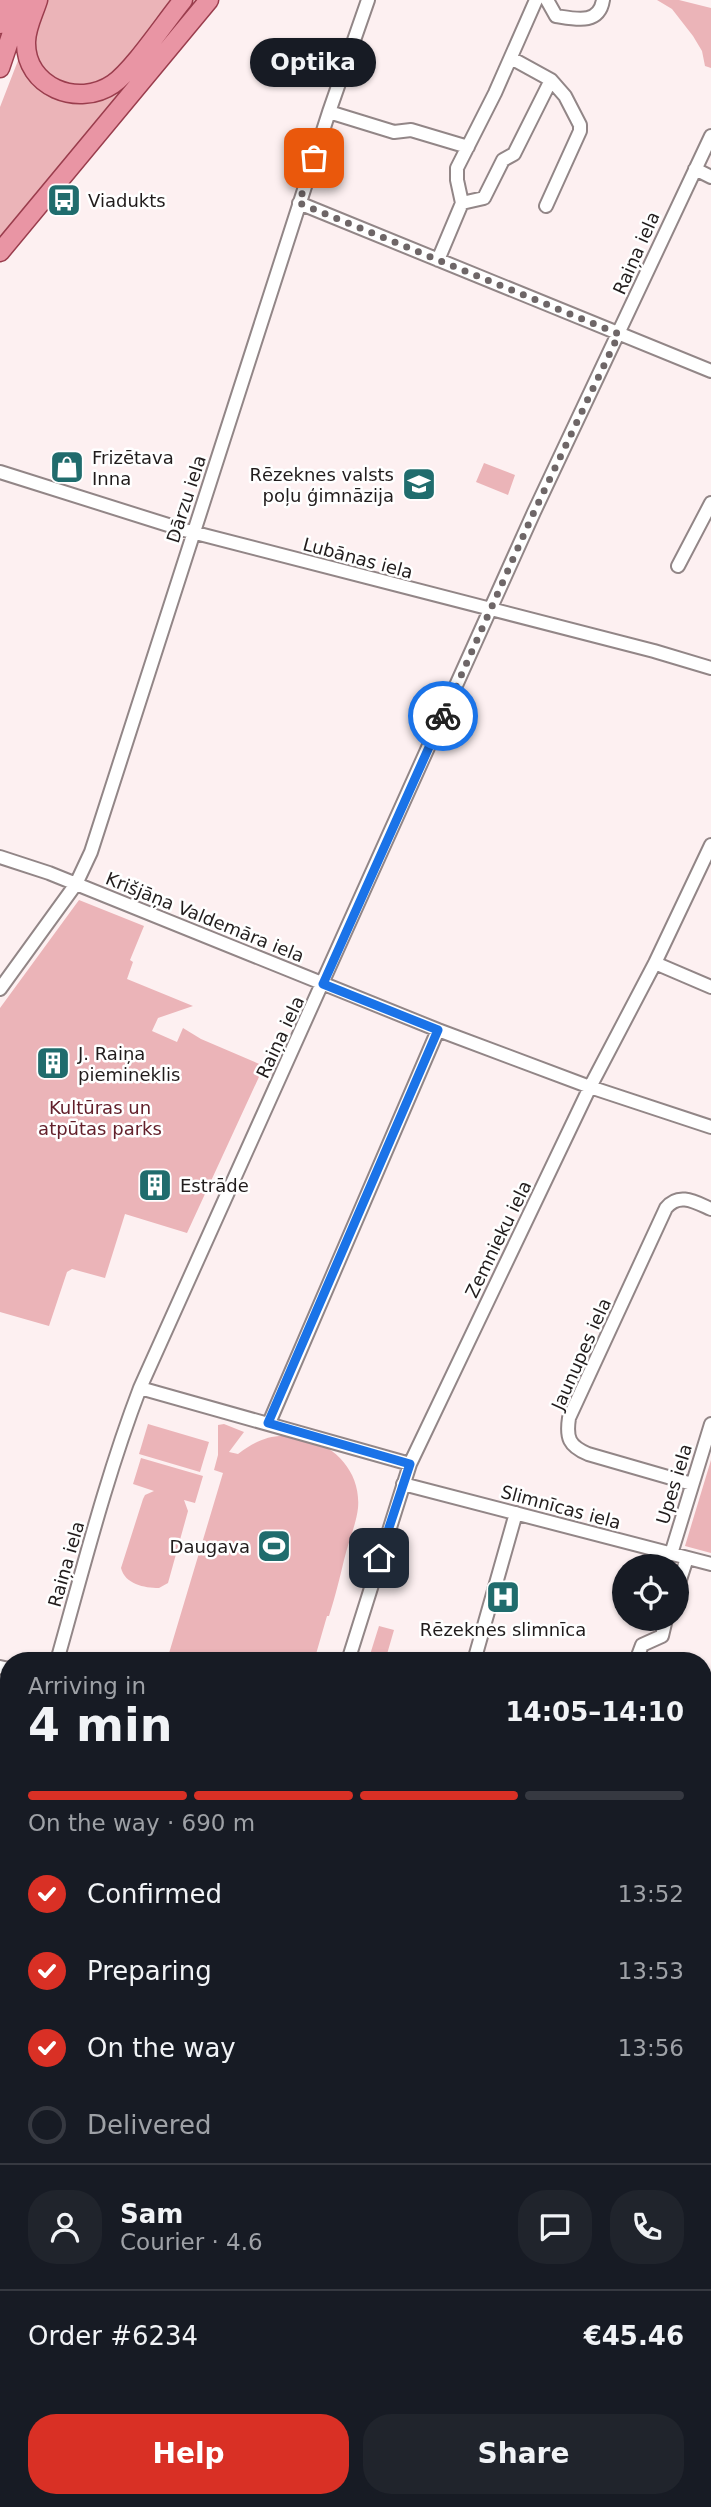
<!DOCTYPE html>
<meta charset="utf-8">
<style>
body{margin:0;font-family:"DejaVu Sans",sans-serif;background:#20242c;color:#f1f3f6;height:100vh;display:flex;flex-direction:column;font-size:26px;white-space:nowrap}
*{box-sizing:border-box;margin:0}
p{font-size:23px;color:#9ea1a6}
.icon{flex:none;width:38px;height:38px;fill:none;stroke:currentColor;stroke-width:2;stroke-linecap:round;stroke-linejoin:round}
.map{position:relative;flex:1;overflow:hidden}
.sheet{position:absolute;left:0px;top:1652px;width:712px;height:856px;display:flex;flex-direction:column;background:#171b24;border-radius:28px 28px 0 0;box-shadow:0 2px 5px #0004}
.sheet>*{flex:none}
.buttons{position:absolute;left:612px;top:1554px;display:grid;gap:14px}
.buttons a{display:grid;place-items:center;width:77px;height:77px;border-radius:50%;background:#171b24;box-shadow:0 2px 5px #0004;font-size:35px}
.pin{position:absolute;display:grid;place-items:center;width:60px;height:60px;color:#fff;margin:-30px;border-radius:14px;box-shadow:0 4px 10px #0006}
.courier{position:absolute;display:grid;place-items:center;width:70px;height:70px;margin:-35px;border:5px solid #1a73e8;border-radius:50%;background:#fff;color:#222;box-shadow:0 2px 9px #0007}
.bubble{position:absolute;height:49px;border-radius:24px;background:#171b24;box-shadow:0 2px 5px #0004;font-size:23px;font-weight:800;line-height:49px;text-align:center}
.summary em{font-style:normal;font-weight:800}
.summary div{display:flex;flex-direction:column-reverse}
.summary{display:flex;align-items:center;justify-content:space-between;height:119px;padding:0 28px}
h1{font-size:46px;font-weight:800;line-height:52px}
.bar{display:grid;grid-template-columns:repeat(4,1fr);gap:10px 7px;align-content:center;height:84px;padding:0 28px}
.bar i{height:9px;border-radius:5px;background:#363941}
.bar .current{background:#d93025}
.bar p{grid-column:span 4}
.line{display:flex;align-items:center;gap:18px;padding:0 28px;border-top:2px solid #363941}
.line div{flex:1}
.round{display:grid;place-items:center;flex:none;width:74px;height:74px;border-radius:28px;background:#20242c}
ol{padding:0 28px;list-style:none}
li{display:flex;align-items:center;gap:21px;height:77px}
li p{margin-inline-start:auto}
li .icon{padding:7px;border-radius:50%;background:#d93025;color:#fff;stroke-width:4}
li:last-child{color:#9ea1a6}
li i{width:38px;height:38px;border:4px solid #363941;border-radius:50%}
.cta{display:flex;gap:14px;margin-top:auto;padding:14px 28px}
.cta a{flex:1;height:80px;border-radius:28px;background:#d93025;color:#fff;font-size:28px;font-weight:800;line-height:80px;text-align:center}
.cta a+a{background:#20242c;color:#f1f3f6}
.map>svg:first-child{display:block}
.green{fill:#ebb4b8}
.water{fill:#a7eaeb}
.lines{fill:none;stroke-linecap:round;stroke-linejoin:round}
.stream{stroke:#a7eaeb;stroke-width:3.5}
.pedestrian-casing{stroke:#928687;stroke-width:12}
.minor-casing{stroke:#928687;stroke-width:16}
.primary-casing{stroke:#9a3d4d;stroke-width:21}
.pedestrian{stroke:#fff;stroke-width:9}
.minor{stroke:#fff;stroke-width:12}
.primary{stroke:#e995a4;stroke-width:18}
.done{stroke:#6e6667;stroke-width:7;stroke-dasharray:0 12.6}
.route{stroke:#1a73e8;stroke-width:9}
.labels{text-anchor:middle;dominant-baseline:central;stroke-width:5;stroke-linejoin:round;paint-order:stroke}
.poi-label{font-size:18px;fill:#211c1c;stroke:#fff;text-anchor:start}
.street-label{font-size:18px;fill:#211c1c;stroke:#fff}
.park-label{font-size:18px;fill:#63202b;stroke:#fff}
</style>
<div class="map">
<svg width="711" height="2507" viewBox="0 0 711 2507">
<rect width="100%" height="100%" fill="#fdf0f1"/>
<path class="green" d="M 45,0 L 174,0 L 112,76 L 87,88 L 48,79 L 32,56 L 35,29 Z
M 188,0 L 201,0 L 0,242 L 0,107 L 19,58 L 21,57 C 23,82 49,103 75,103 C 82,103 90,100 97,99 Z
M 657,0 L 679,0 L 711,8 L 711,68 L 705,66 L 702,51 L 693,36 L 672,9 Z
M 484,463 L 515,475 L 508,495 L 476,482 Z
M 79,900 L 144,926 L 130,960 L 133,962 L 127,979 L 193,1006 L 158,1018 L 152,1031 L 177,1042 L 183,1028 L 201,1039 L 264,1066 L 187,1233 L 125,1214 L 105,1278 L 72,1269 L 67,1272 L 49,1326 L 0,1312 L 0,1008 Z
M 148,1424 L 209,1442 L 200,1472 L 139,1454 Z
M 224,1424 L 244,1432 L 229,1452 L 238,1454 C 262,1436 279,1432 308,1440 C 338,1447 361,1475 358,1508 C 356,1525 348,1543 344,1560 C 340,1577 335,1597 329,1616 L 327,1616 L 314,1661 L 167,1660 L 223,1473 L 214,1470 L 218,1455 L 218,1425 Z
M 141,1458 L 203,1476 L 195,1503 L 184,1500 L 188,1511 L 168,1583 L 159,1588 C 144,1588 125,1584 121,1568 L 143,1499 L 145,1495 L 154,1491 L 133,1484 Z
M 711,1460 L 711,1553 L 685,1546 Z
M 379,1626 L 394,1630 L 385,1661 L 368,1661 Z
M 0,2247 L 9,2250 L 9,2331 L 0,2342 Z
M 704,2465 L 711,2482 L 711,2507 L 605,2507 L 610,2499 L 704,2499 Z
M 23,2499 L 121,2500 L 136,2499 L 128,2507 L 16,2507 Z"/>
<path class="water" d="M 711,2166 L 711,2248 L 704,2263 L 704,2180 Z"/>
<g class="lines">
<path class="stream" d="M 704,2413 L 711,2413"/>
<g class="pedestrian-casing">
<path id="pedestrian" d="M 704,2108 L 711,2096
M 704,2129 L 711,2131
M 444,2507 L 449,2499"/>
</g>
<g class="minor-casing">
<path id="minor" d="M 547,0 L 556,16 C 576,19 599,25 603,0
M 511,58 L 551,80 L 565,96 L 580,125 L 580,131 L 546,206
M 329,112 L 394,132 L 411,130 L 468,147
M 695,169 L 711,177
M 299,203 L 711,371
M 462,203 L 484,198 L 503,160 L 514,154 L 551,80
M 438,260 L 462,203 L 457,180 L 457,168 L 495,93 L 536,0
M 0,472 L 184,530 L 654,651 L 711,668
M 678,566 L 711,503
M 0,857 L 49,873 L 438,1030 L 590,1087 L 711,1127
M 655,963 L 711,987
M 0,989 L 76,884 L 91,852 L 329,112 L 368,0
M 140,1388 L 410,1464
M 269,1423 L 438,1030
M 403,1484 L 711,1564
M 692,1484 L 588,1454 C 569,1446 566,1438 569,1418 L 666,1208 C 679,1192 695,1202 711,1209
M 671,1554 L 711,1424
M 677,1589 L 687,1558
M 57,1661 C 83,1569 106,1477 140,1388 L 534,512 L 711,136
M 348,1661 L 410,1464 L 590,1087 L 655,963 L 711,845
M 474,1661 L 516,1513
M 636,1661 L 642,1645 L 662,1636 L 666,1619
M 0,1667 L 9,1669
M 0,1860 L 9,1829
M 0,1939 L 9,1941
M 0,2233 L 9,2236
M 0,2347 L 9,2338"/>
</g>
<g class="primary-casing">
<path id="primary" d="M 38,0 C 34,13 26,28 26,42 C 25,87 78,108 113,84 C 134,69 165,22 183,0
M 0,24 L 8,0
M 0,68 L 23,0
M 0,252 L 209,0"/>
</g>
<use href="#pedestrian" class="pedestrian"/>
<use href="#minor" class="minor"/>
<use href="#primary" class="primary"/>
</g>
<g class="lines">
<path class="done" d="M 314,158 L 299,203 L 619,334 L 534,512 L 443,716"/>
<path class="route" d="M 379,1558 L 410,1464 L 268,1423 L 438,1030 L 323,984 L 443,716"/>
</g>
<defs>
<g id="bus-square" transform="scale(1.75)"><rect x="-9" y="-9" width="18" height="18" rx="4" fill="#206c6d" stroke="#fff"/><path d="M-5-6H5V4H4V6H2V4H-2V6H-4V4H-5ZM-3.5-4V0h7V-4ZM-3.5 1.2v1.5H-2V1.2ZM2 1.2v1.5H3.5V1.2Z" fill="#fff"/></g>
<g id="shop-square" transform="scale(1.75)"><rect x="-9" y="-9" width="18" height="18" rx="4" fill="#206c6d" stroke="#fff"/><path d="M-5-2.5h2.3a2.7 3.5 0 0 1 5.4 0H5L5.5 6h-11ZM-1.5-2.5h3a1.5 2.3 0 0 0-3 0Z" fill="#fff"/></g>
<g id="school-square" transform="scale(1.75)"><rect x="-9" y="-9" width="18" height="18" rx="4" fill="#206c6d" stroke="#fff"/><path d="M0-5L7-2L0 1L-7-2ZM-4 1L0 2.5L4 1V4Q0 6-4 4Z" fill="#fff"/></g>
<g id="building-square" transform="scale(1.75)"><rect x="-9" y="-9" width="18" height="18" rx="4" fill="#206c6d" stroke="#fff"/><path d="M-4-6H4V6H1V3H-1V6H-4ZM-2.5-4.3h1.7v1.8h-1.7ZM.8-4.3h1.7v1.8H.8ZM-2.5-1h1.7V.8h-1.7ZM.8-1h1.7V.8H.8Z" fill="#fff"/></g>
<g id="stadium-square" transform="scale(1.75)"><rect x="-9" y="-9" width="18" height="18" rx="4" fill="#206c6d" stroke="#fff"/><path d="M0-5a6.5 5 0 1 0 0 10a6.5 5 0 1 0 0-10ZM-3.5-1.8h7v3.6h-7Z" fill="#fff"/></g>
<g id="hospital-square" transform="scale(1.75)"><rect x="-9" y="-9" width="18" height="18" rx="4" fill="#206c6d" stroke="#fff"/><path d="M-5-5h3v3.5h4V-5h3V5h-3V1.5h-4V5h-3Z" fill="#fff"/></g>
</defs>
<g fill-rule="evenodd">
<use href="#bus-square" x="64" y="200"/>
<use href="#shop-square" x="67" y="467"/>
<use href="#school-square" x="419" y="484"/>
<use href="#building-square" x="53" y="1063"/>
<use href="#building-square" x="155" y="1185"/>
<use href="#stadium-square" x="274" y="1546"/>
<use href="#hospital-square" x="503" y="1597"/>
</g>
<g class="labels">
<g class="poi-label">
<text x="88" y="200">Viadukts</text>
<text x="92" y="457">Frizētava<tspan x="92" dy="21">Inna</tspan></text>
<text x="394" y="474" text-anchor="end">Rēzeknes valsts<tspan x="394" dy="21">poļu ģimnāzija</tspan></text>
<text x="78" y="1053">J. Raiņa<tspan x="78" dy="21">piemineklis</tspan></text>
<text x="180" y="1185">Estrāde</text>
<text x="250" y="1546" text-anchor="end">Daugava</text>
<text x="503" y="1629" text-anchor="middle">Rēzeknes slimnīca</text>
</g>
<g class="street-label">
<text transform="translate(636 253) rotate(-66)">Raiņa iela</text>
<text transform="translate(186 499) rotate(-72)">Dārzu iela</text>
<text transform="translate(358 558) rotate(15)">Lubānas iela</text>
<text transform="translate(205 917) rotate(22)">Krišjāņa Valdemāra iela</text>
<text transform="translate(280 1037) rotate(-65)">Raiņa iela</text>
<text transform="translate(498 1239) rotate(-64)">Zemnieku iela</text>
<text transform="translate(581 1354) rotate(-66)">Jaunupes iela</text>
<text transform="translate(674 1484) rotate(-73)">Upes iela</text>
<text transform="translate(561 1507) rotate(15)">Slimnīcas iela</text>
<text transform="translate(66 1564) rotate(-74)">Raiņa iela</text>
</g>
<g class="park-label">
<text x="100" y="1107">Kultūras un<tspan x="100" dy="21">atpūtas parks</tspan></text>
</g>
</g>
</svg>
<div class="buttons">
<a><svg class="icon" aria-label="locate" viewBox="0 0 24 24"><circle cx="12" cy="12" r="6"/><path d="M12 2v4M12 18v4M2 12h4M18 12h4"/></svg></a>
</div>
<div class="pin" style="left:314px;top:158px;background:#ea580c"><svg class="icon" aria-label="bag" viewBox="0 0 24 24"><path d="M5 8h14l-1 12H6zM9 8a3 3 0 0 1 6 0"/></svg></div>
<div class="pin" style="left:379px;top:1558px;background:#1f2937"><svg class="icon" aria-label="home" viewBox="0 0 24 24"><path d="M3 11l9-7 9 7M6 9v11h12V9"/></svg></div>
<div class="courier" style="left:443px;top:716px"><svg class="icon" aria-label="bike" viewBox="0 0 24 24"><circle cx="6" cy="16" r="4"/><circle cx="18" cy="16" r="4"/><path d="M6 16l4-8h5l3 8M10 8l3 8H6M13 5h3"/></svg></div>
<div class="bubble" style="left:250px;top:38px;width:126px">Optika</div>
<section class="sheet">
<div class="summary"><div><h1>4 min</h1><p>Arriving in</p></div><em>14:05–14:10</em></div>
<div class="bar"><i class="current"></i><i class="current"></i><i class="current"></i><i></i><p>On the way · 690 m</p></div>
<ol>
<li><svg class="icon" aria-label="check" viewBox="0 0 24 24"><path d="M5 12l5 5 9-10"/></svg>Confirmed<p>13:52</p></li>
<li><svg class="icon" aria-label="check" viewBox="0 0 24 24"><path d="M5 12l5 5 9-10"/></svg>Preparing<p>13:53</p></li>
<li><svg class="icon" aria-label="check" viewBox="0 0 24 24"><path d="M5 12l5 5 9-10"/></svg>On the way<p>13:56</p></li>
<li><i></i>Delivered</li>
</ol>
<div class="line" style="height:126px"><a class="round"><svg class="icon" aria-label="person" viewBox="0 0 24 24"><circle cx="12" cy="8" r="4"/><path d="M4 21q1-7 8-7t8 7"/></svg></a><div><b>Sam</b><p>Courier · 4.6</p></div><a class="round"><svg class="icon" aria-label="chat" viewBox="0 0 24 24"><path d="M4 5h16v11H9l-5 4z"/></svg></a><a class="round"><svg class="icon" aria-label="phone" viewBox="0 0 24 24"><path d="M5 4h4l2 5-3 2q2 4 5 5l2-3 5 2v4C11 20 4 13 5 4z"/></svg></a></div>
<div class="line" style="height:91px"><div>Order #6234</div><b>€45.46</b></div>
<div class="cta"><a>Help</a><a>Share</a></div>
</section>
</div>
